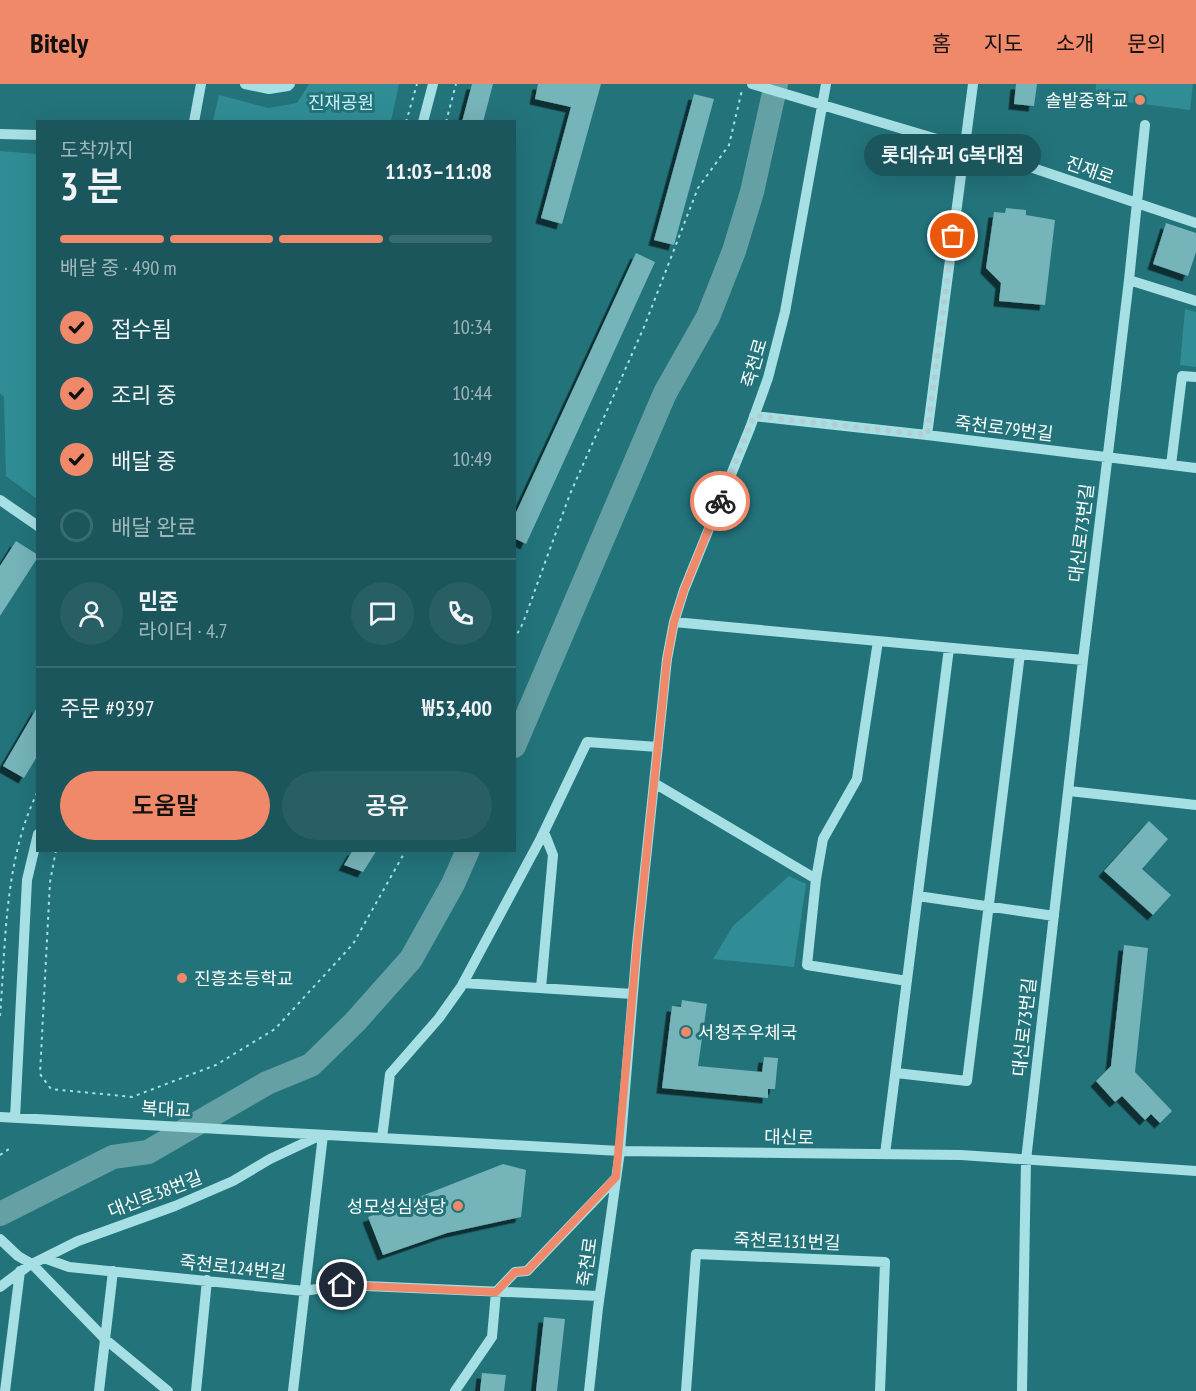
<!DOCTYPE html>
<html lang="ko">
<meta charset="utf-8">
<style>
body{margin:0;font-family:"PT Sans Narrow","Noto Sans KR",sans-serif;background:#275f65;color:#f1f3f6;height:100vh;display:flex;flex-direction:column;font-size:22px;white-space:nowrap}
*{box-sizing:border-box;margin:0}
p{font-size:20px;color:#9fb7bb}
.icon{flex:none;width:33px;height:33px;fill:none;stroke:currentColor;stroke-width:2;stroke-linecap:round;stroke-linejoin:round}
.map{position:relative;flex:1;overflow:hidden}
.sheet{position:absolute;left:36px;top:36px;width:480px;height:732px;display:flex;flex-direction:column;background:#1a565c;border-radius:0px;box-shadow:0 6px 24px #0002}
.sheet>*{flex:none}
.pin{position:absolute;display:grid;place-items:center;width:51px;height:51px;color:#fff;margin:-26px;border:3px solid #fff;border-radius:50%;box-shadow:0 2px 6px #0007}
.courier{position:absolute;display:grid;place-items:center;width:60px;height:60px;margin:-30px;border:4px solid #f08969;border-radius:50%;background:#fff;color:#222;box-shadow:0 2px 8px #0007}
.bubble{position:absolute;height:42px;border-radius:21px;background:#1a565c;box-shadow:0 6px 24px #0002;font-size:20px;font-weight:600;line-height:42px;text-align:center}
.head em{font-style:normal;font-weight:600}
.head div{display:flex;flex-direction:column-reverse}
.head{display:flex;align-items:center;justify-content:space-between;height:102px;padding:0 24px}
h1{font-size:39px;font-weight:600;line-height:45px}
.bar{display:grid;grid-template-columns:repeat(4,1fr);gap:9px 6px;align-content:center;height:72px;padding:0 24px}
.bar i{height:8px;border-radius:4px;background:#386c72}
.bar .current{background:#f08969}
.bar p{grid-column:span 4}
.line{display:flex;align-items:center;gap:15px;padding:0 24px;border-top:2px solid #386c72}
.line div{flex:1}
.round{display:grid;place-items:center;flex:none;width:63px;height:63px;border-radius:32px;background:#275f65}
ol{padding:0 24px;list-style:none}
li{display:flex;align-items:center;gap:18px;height:66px}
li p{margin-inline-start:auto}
li .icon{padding:6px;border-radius:50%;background:#f08969;color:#111;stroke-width:4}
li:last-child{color:#9fb7bb}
li i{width:33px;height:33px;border:3px solid #386c72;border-radius:50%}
.action{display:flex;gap:12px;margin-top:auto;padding:12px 24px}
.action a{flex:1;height:69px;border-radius:36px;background:#f08969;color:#111;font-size:24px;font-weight:600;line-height:69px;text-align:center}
.action a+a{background:#275f65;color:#f1f3f6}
header{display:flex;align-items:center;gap:36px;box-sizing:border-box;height:84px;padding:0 30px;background:#f08969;color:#111}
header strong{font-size:28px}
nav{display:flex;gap:33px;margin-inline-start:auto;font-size:21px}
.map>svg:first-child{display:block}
.green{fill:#308d95}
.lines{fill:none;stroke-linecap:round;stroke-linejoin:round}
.river{stroke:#65a0a5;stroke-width:24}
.building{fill:#74b4b9;filter:url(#shadow)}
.path{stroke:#a6e0e5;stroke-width:2;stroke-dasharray:3 4.5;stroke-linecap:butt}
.minor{stroke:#a6e0e5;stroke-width:10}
.done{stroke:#b2ced1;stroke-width:6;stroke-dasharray:0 10.8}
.route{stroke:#f08969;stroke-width:8}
.poi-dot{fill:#f08969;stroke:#23737b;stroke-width:2}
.labels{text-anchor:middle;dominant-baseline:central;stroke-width:6;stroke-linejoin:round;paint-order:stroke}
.poi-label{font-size:18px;fill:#fff;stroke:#23737b;text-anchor:end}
.park-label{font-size:18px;fill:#c9f1f4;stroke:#23737b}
.street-label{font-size:18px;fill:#fff;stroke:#23737b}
</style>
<header>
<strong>Bitely</strong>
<nav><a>홈</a><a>지도</a><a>소개</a><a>문의</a></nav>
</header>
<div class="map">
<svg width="1196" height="1307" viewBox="0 0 1196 1307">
<defs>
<filter id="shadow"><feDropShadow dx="-5.5" dy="5.5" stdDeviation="0" flood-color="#0009"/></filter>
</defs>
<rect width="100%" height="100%" fill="#23737b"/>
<path class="green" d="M 309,0 L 399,0 L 391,37 L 213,37 L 219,11 L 268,24 L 297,19 Z
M 1096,0 L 1193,0 L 1190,26 L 1095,14 Z
M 0,67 L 37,70 L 37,415 L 6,392 L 4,313 L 0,309 Z
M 1185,225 L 1196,228 L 1196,283 L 1180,281 Z
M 789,792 L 806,800 L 794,883 L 713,875 L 733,842 Z"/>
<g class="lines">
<path class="river" d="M 514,662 L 665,309 L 708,233 L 734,167 L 752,108 L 776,0
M 0,1130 L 113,1073 L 148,1068 L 267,999 L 311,981 L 355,938 L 411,875 L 453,800 L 468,766"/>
</g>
<path class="building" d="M 472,0 L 493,0 L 483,38 L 462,38 Z
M 538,0 L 601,0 L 562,140 L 541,134 L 571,23 L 535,15 Z
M 1016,0 L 1037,0 L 1034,22 L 1014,20 Z
M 694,10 L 714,15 L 674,161 L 654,156 Z
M 1006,124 L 1026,126 L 1026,131 L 1055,136 L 1045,221 L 999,217 L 1001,199 L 986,184 L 994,128 L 1005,129 Z
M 1166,139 L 1196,149 L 1196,168 L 1188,192 L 1153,180 Z
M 636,169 L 655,178 L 526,460 L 514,454 L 514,433 Z
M 16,457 L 38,471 L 38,473 L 0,532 L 0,482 Z
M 38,622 L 38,671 L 24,694 L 3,682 Z
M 1149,737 L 1168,755 L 1142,785 L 1171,811 L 1153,831 L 1104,787 Z
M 353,766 L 377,766 L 363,788 L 344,781 Z
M 1124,861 L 1148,864 L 1135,988 L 1172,1027 L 1160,1039 L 1151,1030 L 1145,1036 L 1122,1012 L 1115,1018 L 1096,997 L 1111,982 Z
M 682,916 L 707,920 L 698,982 L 762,988 L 764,973 L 778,974 L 775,1005 L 768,1005 L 768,1014 L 662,1004 L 672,922 L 681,923 Z
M 503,1080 L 526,1086 L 521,1133 L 447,1149 L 383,1171 L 368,1133 Z
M 544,1233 L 565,1235 L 557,1307 L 536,1307 Z
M 482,1289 L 506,1291 L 504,1307 L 480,1307 Z"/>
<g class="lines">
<path class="path" d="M 406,38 L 417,0
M 446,38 L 456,0
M 514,556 L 523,539 L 570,410 L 644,243 L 698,104 L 729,61 L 742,6
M 56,766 L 50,798 L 40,990 L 51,1005 L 132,1013 L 216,981 L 275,945 L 353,860 L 406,766
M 0,932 C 6,857 4,776 38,707
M 0,1071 L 9,1065"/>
<path class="minor" d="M 245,0 L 269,5 L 288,2 L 290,0
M 752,0 L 1024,81 L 1196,139
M 194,38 L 201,0
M 423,38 L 433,0
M 0,50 L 38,51
M 1129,196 L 1196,217
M 754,332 L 927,351 L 1196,384
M 927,351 L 973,0
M 1171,381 L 1182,292 L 1196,293
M 0,416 L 38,442
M 674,538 L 1083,576
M 878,557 L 857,695 L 823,755 L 816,795 L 807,881 L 907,897
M 654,699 L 816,795
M 1069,707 L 1196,721
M 918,812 L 1054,832
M 463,899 L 633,910
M 541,904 L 553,771 L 544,748
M 896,989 L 967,997 L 1020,570
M 0,1033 L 620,1067 L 961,1071 L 1196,1087
M 15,1034 L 27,796 L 38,750
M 382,1054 L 390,990 L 439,934 L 461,903 L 541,754 L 587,658 L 658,663
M 885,1070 L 949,564
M 0,1155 L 18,1172 L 32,1180 L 105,1255 L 168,1307
M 44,1174 L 69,1183 L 304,1207 L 342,1201 L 599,1212
M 0,1203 L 28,1182 L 78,1157 L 175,1122 L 233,1097 L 270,1075 L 321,1051
M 5,1307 L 20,1187
M 99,1307 L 113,1187
M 196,1307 L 207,1196
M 293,1307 L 323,1051
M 455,1307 L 492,1253 L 496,1208 L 515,1188 L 527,1187 L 616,1094
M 589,1307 L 598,1224 L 620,1067 L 637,861 L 667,575 L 674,538 L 684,506 L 750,344 L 768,294 L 785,228 L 826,0
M 686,1307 L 696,1170 L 885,1178 L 880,1307
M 1022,1307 L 1026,1076 L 1083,576 L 1129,196 L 1145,41"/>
</g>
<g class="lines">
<path class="done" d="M 720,417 L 754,332 L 927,351 L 953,152"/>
<path class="route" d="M 342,1201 L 496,1208 L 515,1188 L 527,1187 L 616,1093 L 637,861 L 667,575 L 674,538 L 684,506 L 720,417"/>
</g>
<g class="poi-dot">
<circle cx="1140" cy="16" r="6"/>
<circle cx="182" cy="894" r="6"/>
<circle cx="686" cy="948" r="6"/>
<circle cx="458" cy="1122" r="6"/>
</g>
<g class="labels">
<g class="poi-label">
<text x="1128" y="16">솔밭중학교</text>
<text x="194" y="894" text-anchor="start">진흥초등학교</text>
<text x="698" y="948" text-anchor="start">서청주우체국</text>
<text x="446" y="1122">성모성심성당</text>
</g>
<g class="park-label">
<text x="341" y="18">진재공원</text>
</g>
<g class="street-label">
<text transform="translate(1090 86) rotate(19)">진재로</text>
<text transform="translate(754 279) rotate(-74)">죽천로</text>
<text transform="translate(1004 344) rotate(7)">죽천로79번길</text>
<text transform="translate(1081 449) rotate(-83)">대신로73번길</text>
<text transform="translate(1024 943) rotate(-84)">대신로73번길</text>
<text transform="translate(166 1025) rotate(3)">복대교</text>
<text transform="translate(789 1053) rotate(1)">대신로</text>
<text transform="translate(155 1110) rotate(-21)">대신로38번길</text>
<text transform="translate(787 1157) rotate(2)">죽천로131번길</text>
<text transform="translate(587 1178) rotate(-82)">죽천로</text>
<text transform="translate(233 1183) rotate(6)">죽천로124번길</text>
</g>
</g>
</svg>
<div class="pin" style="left:953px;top:152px;background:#ea580c"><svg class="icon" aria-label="bag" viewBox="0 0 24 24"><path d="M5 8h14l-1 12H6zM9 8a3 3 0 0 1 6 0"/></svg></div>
<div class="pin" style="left:342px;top:1201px;background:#1f2937"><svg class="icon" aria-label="home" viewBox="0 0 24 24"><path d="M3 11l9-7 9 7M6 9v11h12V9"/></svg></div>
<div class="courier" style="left:720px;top:417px"><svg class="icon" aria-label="bike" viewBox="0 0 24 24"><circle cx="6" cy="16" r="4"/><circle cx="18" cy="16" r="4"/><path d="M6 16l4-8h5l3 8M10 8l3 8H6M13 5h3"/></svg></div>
<div class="bubble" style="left:864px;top:50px;width:177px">롯데슈퍼 G복대점</div>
<section class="sheet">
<div class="head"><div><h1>3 분</h1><p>도착까지</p></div><em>11:03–11:08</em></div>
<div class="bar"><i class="current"></i><i class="current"></i><i class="current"></i><i></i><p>배달 중 · 490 m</p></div>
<ol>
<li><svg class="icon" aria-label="check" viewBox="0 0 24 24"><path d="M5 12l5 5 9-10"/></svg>접수됨<p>10:34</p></li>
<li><svg class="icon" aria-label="check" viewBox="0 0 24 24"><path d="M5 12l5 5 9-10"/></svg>조리 중<p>10:44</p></li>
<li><svg class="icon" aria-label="check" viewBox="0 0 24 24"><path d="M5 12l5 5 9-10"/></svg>배달 중<p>10:49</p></li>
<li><i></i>배달 완료</li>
</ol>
<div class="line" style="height:108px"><a class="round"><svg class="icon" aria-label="person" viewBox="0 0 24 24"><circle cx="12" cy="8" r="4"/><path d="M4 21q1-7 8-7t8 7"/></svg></a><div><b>민준</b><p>라이더 · 4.7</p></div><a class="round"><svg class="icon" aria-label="chat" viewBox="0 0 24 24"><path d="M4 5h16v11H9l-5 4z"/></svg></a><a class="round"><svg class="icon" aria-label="phone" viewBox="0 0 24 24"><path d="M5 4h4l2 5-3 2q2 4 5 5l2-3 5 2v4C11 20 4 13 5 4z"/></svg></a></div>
<div class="line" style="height:78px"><div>주문 #9397</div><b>₩53,400</b></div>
<div class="action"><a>도움말</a><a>공유</a></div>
</section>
</div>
